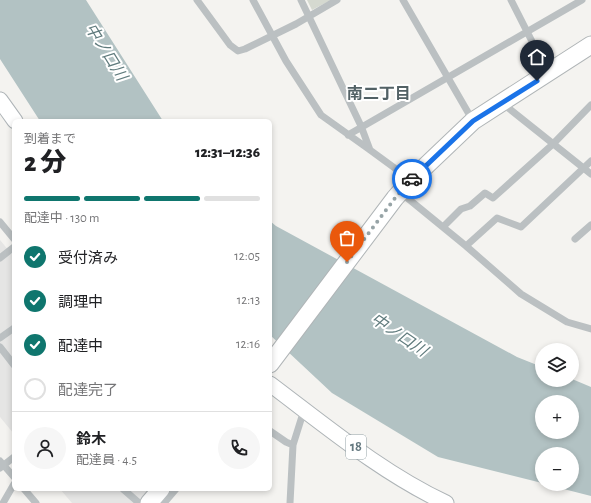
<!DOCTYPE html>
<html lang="ja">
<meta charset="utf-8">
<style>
body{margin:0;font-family:"Alegreya Sans","Noto Sans JP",sans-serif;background:#f6f6f6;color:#202124;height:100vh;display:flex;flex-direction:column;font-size:15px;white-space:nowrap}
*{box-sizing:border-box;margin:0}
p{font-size:13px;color:#757577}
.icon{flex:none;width:22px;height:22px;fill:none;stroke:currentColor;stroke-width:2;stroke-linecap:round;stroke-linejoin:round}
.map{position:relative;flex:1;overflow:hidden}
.sheet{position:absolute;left:12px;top:119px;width:260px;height:372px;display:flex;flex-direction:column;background:#fff;border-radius:6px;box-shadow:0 2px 6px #0003}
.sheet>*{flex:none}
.buttons{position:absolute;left:535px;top:343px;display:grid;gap:8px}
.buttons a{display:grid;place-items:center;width:44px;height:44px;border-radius:50%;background:#fff;box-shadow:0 2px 6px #0003;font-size:20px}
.pin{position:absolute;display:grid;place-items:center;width:34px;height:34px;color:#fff;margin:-41px -17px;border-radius:50% 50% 50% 0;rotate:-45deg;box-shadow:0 0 4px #0007}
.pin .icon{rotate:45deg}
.courier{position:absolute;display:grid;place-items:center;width:40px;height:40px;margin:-20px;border:3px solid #1a73e8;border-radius:50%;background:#fff;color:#222;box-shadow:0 1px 5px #0007}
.headline em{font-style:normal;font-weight:800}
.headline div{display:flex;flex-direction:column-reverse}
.headline{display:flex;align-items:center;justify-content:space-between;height:68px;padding:0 12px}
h1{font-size:26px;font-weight:800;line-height:30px}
.bar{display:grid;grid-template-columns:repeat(4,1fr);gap:6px 4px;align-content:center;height:48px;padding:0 12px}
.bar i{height:5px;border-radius:3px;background:#e0e0e0}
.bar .current{background:#0f766e}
.bar p{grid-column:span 4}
.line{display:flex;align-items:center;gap:10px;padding:0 12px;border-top:1px solid #e0e0e0}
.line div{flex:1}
.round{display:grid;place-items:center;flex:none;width:42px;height:42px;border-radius:21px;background:#f6f6f6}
ol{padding:0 12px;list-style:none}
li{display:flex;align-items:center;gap:12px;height:44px}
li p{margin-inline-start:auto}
li .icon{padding:4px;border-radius:50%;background:#0f766e;color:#fff;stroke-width:4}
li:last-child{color:#757577}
li i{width:22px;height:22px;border:2px solid #e0e0e0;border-radius:50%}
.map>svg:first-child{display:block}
.built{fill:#e5e5e4}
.green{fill:#d5d9d0}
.water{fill:#b2c2c3;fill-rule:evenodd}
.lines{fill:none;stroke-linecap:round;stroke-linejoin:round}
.major-casing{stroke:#aeb4b7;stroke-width:17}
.highway-casing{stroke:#b0b5b7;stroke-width:19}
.minor{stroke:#bbc0c2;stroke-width:7}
.major{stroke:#fff;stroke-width:15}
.highway{stroke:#fff;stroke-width:17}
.done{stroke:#97a4a7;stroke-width:4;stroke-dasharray:0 7.2}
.route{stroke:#1a73e8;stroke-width:5}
.labels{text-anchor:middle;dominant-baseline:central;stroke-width:4;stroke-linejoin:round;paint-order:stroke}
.shield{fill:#fff;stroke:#93a1a6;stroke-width:1}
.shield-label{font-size:14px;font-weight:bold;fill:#657980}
.water-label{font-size:16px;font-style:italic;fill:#607b7d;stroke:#fff}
.neighbourhood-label{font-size:16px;font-weight:bold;fill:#526165;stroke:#fff}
</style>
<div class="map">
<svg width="591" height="503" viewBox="0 0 591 503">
<rect width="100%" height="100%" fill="#f4f3f0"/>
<path class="built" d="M 0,240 L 14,257 L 14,434 L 0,417 Z
M 60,489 L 153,489 L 142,503 L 72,503 Z"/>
<path class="green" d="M 307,0 L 331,0 L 312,10 Z"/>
<path class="water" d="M 0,0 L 86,0 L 163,121 L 40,121 L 0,59 Z
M 270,221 L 276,226 L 517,357 L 542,367 L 542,380 L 572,379 L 591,387 L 591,496 L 544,484 L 572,484 L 572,454 L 542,454 L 542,483 L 438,457 L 332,393 L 270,335 ZM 542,402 L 572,402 L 572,432 L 542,432 Z"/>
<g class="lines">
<g class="major-casing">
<path id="major" d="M 0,100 L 15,121
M 270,384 C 326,426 382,473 446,503"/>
</g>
<g class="highway-casing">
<path id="highway" d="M 270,364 L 395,198 L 411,180 L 473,121 L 591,45
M 149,503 L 161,489"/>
</g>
<path class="minor" d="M 197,0 L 230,45 L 238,51 L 245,49 L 296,24 L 337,0
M 253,0 L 286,61 L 321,115 L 370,150
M 301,0 L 361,126 L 370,150 L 411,180
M 403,0 L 473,121
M 511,0 L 548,73
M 502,103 L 591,174
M 348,135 L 582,0
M 400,192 L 466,246 L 521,294 L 567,322 L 591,329
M 0,222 L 14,239
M 443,227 L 461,209 L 470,206 L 485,193 L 493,198 L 553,144 L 591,105
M 575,239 L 591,225
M 466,246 L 497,218 L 521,227 L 591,161
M 0,258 L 14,247
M 0,338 L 14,328
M 0,347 L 14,365
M 270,431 L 286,442 L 293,445
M 0,461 L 14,477
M 0,468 L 14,457
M 24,489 L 36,503
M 123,489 L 139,503
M 3,503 L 14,484
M 164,503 L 176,489
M 290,503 L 293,445 L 304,410"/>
<use href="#major" class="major"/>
<use href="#highway" class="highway"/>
</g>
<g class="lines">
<path class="done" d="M 347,262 L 395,198 L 412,179"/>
<path class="route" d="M 412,179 L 473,121 L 537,81"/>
</g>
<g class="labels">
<rect class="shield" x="346" y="435" width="20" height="24" rx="3"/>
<g class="shield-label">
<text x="356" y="447">18</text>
</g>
<g class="water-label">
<text transform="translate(106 52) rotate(58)">中ノ口川</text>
<text transform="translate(399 335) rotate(34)">中ノ口川</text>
</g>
<g class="neighbourhood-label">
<text x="379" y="94">南二丁目</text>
</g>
</g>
</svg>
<div class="buttons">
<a><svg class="icon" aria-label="layers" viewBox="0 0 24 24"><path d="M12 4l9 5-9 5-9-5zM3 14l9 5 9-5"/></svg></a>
<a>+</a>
<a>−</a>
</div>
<div class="pin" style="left:347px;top:262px;background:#ea580c"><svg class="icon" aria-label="bag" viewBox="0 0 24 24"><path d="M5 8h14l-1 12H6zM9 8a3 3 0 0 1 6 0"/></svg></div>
<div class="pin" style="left:537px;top:81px;background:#1f2937"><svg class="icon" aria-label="home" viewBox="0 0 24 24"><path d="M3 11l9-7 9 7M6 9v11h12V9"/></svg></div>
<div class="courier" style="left:412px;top:179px"><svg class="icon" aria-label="car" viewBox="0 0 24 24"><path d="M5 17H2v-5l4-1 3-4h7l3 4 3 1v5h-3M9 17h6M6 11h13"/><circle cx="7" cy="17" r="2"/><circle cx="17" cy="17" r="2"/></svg></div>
<section class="sheet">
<div class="headline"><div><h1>2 分</h1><p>到着まで</p></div><em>12:31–12:36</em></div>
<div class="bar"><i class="current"></i><i class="current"></i><i class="current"></i><i></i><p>配達中 · 130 m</p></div>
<ol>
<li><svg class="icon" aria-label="check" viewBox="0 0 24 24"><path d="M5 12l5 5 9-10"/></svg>受付済み<p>12:05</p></li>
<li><svg class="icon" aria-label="check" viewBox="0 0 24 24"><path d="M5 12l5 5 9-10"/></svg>調理中<p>12:13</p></li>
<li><svg class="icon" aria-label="check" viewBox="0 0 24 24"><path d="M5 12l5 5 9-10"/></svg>配達中<p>12:16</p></li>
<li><i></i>配達完了</li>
</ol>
<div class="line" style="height:72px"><a class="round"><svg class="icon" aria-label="person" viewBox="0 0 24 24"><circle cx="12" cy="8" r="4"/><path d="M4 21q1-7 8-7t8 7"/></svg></a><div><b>鈴木</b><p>配達員 · 4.5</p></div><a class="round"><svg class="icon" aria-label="phone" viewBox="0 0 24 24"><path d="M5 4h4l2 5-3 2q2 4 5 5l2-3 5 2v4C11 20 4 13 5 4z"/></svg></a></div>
</section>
</div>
